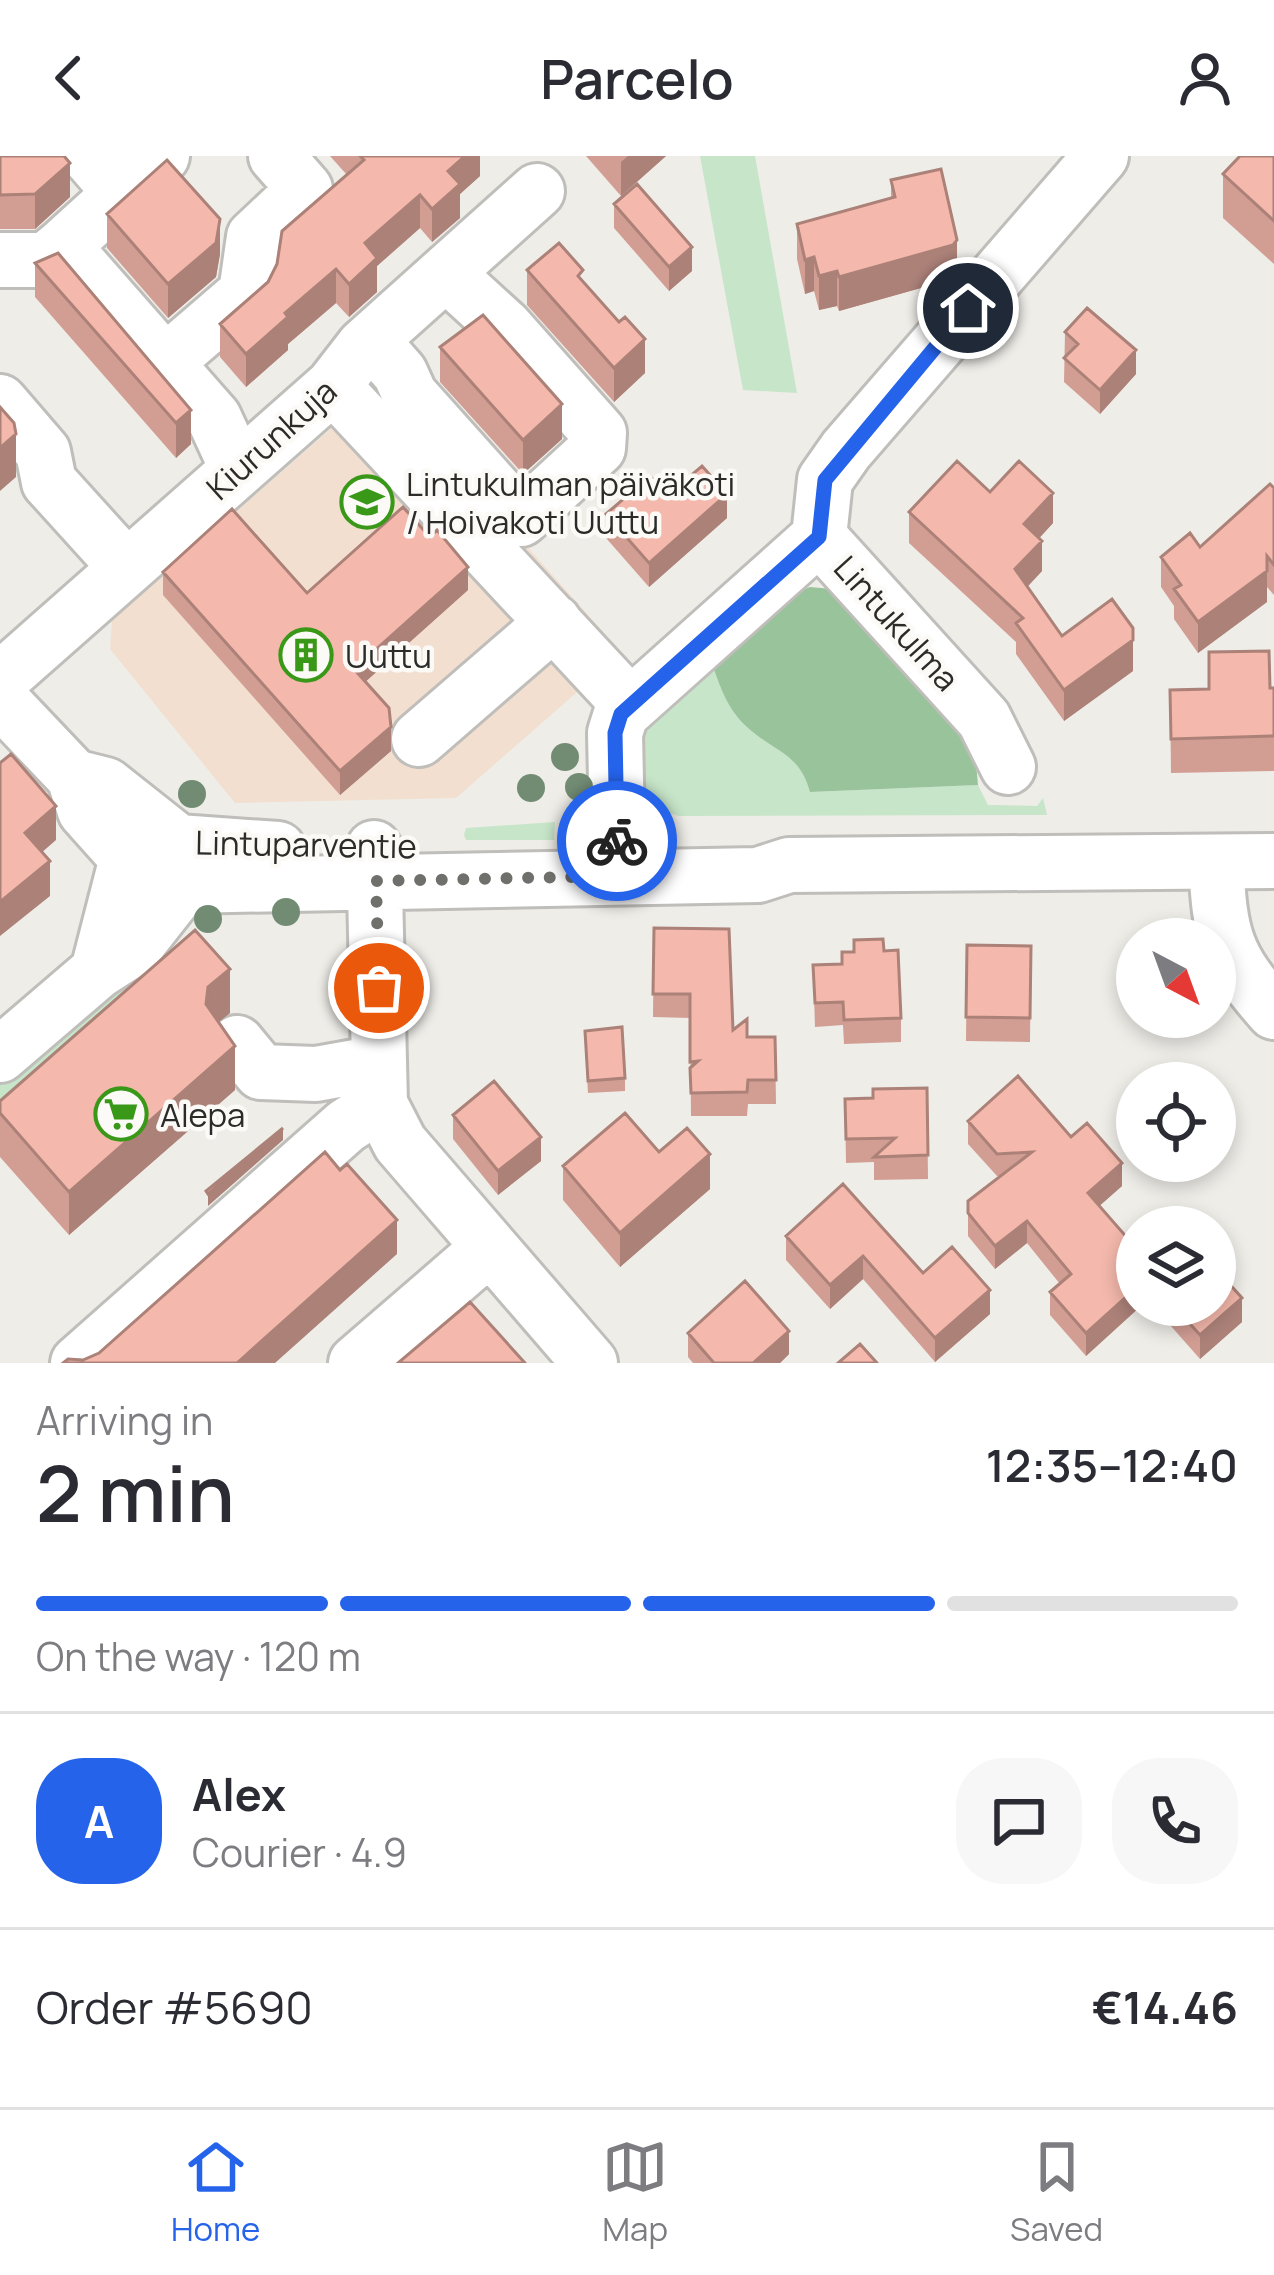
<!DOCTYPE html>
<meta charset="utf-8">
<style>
body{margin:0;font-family:Manrope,sans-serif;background:#f7f7f7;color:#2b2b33;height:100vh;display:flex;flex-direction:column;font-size:45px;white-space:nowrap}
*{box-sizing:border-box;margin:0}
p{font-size:39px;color:#7c7c81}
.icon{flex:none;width:66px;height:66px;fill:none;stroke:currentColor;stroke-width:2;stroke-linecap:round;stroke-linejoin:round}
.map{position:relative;height:1207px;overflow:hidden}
.details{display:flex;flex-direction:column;background:#fff;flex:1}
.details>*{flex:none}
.needle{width:78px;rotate:139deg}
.fabs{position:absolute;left:1116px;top:762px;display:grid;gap:24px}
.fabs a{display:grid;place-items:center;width:120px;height:120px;border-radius:50%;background:#fff;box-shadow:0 6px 18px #0003;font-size:60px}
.pin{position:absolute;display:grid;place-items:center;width:102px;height:102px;color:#fff;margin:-51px;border:6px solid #fff;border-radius:50%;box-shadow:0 3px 12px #0007}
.courier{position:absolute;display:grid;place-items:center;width:120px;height:120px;margin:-60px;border:9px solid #2563eb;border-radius:50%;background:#fff;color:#222;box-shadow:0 3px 15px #0007}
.summary em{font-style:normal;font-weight:600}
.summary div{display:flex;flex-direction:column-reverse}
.summary{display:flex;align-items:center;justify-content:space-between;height:204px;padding:0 36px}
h1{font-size:78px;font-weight:600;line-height:90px}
.bar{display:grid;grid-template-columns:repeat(4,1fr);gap:18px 12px;align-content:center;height:144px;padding:0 36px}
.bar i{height:15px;border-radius:9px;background:#e1e1e2}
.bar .active{background:#2563eb}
.bar p{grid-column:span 4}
.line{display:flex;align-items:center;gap:30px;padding:0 36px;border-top:3px solid #e1e1e2}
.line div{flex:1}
.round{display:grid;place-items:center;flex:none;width:126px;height:126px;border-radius:48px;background:#f7f7f7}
header{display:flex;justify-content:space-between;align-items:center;height:156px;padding:0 36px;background:#fff;font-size:54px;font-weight:600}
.tab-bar{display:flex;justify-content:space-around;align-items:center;height:168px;border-top:3px solid #e1e1e2;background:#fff;font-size:33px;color:#7c7c81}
.tab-bar a{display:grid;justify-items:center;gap:6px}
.tab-bar .active{color:#2563eb}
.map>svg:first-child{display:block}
.education{fill:#f3dfd0}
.green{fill:#c7e5c9}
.forest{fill:#98c39b}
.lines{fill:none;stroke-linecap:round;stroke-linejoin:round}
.minor-casing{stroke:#bfbeba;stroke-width:60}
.minor{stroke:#fff;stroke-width:54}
.tree{fill:#728c74}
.wall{fill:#d29e94}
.shaded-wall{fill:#ab8178}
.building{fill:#f4b8ac;stroke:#ab8178;stroke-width:3}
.done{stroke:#6f6f6c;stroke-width:12;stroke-dasharray:0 21.6}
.route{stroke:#2563eb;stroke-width:15}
.labels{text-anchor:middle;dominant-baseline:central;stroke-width:9;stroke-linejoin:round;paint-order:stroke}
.street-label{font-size:33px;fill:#2b2b29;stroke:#fbfaf6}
.poi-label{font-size:33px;fill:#2b2b29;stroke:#fbfaf6;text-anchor:start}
</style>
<header><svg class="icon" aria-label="back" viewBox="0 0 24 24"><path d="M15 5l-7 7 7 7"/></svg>Parcelo<svg class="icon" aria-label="person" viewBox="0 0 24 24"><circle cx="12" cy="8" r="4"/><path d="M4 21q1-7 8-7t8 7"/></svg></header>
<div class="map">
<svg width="1274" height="1207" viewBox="0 0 1274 1207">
<rect width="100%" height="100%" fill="#eeede8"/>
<path class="education" d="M 382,228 L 622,497 L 456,642 L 235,647 L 110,493 L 112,464 Z"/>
<path class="green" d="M 700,0 L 755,0 L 797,237 L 743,234 Z
M 711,505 C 723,526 734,558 751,574 C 777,598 800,598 811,636 L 978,629 L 988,649 L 1037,650 L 1043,642 L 1047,659 L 679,660 L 636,647 L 640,572 Z
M 555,666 L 554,684 L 466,684 L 464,679 L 466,672 Z
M 160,802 L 155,813 L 0,948 L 0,929 Z"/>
<path class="forest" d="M 810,431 L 832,433 L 974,586 L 978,629 L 810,636 C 800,597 774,596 747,571 C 727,553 720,530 711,505 L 787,440 Z"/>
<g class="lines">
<g class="minor-casing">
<path id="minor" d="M 89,0 L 121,37
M 162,0 L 63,90 L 214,262 L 238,314
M 0,104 L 46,104 L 63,90
M 371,184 L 400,217 L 410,239 L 521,363 L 598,292 L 599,277 L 505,171 L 446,117
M 166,206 L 246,137 L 254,81 L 305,33 L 276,0
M 333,230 L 630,549
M 0,246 L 43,296 L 49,326 L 127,412
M 819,381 L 825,324 L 846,294 L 1101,0
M 819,381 L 984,563 L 1008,611
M 0,524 L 333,230 L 364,190 L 537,35
M 0,543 L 74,621 L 85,655 L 127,702 L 183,730 L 758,719 L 789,709 L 1274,705
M 419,583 L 554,466
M 74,621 L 106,629 L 178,686 L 278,693
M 374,692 L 380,948 L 400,987 L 590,1207
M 1216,706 C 1220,780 1224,800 1274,856
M 618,720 L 615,577 L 621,558 L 819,381
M 98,815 L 127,702
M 237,887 L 261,916 L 316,918 L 377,907
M 0,899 L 98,815 L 135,791 L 183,730 L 179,695
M 78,1207 L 346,970 L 380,948
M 356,1207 L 489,1092"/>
</g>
<use href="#minor" class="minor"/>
</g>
<g class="tree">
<circle cx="565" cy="601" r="14"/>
<circle cx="579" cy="631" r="14"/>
<circle cx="531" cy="632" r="14"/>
<circle cx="192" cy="638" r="14"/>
<circle cx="286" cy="756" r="14"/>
<circle cx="208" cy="763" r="14"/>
</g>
<path class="wall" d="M 0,0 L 70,41 L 35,73 L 0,73 Z
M 330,0 L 480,0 L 480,20 L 460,38 L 460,62 L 432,86 L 420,72 L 377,110 L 377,136 L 349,161 L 336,147 L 288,188 L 288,194 L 246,231 L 220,201 L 220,168 L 268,126 L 347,19 Z
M 586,0 L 666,0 L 621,40 Z
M 1274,0 L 1274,108 L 1223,62 L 1223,18 Z
M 891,24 L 957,118 L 953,123 L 839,155 L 837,150 L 819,154 L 814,135 L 805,138 L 797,103 L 797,68 L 891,43 Z
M 614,48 L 692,115 L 669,135 L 614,72 Z
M 107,58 L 220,98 L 216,121 L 168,162 L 107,92 Z
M 35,107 L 191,254 L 191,288 L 176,302 L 35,141 Z
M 527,114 L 583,126 L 645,217 L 614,246 L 527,149 Z
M 1065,176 L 1136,218 L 1100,258 L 1064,226 Z
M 440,191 L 562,283 L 523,318 L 440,226 Z
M 1274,332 L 1274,439 L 1267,431 L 1267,446 L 1198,497 L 1174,463 L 1174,450 L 1161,431 L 1161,401 L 1200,391 Z
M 990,336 L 1053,367 L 1039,382 L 1042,415 L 1027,431 L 1062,480 L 1133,515 L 1064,565 L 1016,498 L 1016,486 L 909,387 L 909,356 Z
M 667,340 L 727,362 L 649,431 L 606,382 L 606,358 Z
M 163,416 L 307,437 L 468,434 L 365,526 L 391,595 L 340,639 L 163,439 Z
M 1274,532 L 1274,615 L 1171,617 L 1170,534 Z
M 654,772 L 733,874 L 747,881 L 775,881 L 776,948 L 748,948 L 747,960 L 691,960 L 690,862 L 653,861 Z
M 967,789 L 1031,790 L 1030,886 L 966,885 Z
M 884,795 L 901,862 L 901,886 L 844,888 L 843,869 L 815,871 L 813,809 L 842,808 Z
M 230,857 L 218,866 L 235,934 L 69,1079 L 0,1001 L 0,945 Z
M 585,887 L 625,922 L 625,935 L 588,937 Z
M 927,932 L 928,1023 L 874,1024 L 874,1006 L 846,1007 L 845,943 L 873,942 Z
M 453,959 L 541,1005 L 498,1039 L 453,983 Z
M 968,965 L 1071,981 L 1122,1030 L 1099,1050 L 1137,1149 L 1142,1149 L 1086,1200 L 1050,1159 L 1050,1136 L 1060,1128 L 1027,1087 L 995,1113 L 968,1080 L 968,1045 L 1001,1020 L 997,1020 L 968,988 Z
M 659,996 L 710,1033 L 620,1111 L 563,1044 L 563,1010 Z
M 786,1080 L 923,1117 L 990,1158 L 935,1206 L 863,1123 L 830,1153 L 786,1104 Z
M 1163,1149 L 1215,1149 L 1242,1166 L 1200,1203 L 1163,1161 Z
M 688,1177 L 789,1198 L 780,1207 L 693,1207 L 688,1201 Z"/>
<path class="shaded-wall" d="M 465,0 L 480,0 L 480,20 L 460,38 L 460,62 L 432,86 L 432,53 L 448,15 Z
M 628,0 L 666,0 L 621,40 L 621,6 Z
M 70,7 L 70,41 L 35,73 L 35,38 Z
M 420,39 L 420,72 L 377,110 L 377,136 L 349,161 L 349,128 L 365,87 Z
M 220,63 L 220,98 L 216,121 L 168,162 L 168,128 Z
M 957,84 L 957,118 L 953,123 L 839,155 L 839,121 Z
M 692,91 L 692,115 L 669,135 L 669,111 Z
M 814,101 L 814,135 L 805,138 L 805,104 Z
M 336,113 L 336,147 L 288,188 L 288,194 L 246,231 L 246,198 L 285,157 Z
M 837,115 L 837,150 L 819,154 L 819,120 Z
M 645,183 L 645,217 L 614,246 L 614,212 Z
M 1136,194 L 1136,218 L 1100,258 L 1100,234 Z
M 562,248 L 562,283 L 523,318 L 523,284 Z
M 191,254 L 191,288 L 176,302 L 176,267 Z
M 16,278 L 16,321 L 0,335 L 0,292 Z
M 1053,337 L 1053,367 L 1024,399 L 1024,368 Z
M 727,338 L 727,362 L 649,431 L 649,407 Z
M 1042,385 L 1042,415 L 1015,444 L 1015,413 Z
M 468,411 L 468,434 L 354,536 L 354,513 Z
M 1267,415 L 1267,446 L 1198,497 L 1198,466 Z
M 1133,484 L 1133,515 L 1064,565 L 1064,534 Z
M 391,571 L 391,595 L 340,639 L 340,615 Z
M 56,650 L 56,684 L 25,711 L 25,677 Z
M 50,705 L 50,740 L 0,780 L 0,746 Z
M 230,813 L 230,857 L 208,875 L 206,848 L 208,831 Z
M 235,890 L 235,934 L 69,1079 L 69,1036 Z
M 283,972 L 283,984 L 208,1050 L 208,1038 Z
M 541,981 L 541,1005 L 498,1039 L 498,1015 Z
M 710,998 L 710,1033 L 620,1111 L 620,1077 Z
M 1122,1007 L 1122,1030 L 1088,1060 L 1088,1037 Z
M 397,1064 L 397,1098 L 275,1207 L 237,1207 Z
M 1027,1065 L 1027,1087 L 995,1113 L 995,1090 Z
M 863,1100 L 863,1123 L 830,1153 L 830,1129 Z
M 1137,1131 L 1137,1149 L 1142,1149 L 1086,1200 L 1086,1177 Z
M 990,1134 L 990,1158 L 935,1206 L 935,1182 Z
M 1242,1142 L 1242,1166 L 1200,1203 L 1200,1179 Z
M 789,1175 L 789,1198 L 780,1207 L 753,1207 Z"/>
<path class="building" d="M 0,0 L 64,0 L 70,7 L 35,38 L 0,39 Z
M 360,0 L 465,0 L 448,15 L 460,28 L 432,53 L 420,39 L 365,87 L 377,102 L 349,128 L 336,113 L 285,157 L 288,161 L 246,198 L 220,168 L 268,126 L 277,108 L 282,75 L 364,4 Z
M 1240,0 L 1274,0 L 1274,65 L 1223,18 Z
M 167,4 L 220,63 L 216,87 L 168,128 L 107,58 Z
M 941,13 L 957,84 L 953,89 L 839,121 L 837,115 L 819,120 L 814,101 L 805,104 L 797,68 L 895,41 L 891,24 Z
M 637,28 L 692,91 L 669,111 L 614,48 Z
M 559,87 L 583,114 L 578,120 L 619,166 L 625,161 L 645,183 L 614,212 L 527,114 Z
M 58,97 L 191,254 L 176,267 L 35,107 Z
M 1087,152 L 1136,194 L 1100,234 L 1064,202 L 1078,188 L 1065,176 Z
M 483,159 L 562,248 L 523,284 L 440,191 Z
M 0,251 L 14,267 L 16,278 L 0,292 Z
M 957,305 L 990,336 L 1019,305 L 1053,337 L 1024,368 L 1042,385 L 1015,413 L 1062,480 L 1112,443 L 1133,472 L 1133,484 L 1064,534 L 1016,467 L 1023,462 L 909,356 Z
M 702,310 L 727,338 L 649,407 L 606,358 L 650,320 L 667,340 Z
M 1270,328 L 1274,332 L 1274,409 L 1267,400 L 1267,415 L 1198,466 L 1174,433 L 1181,429 L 1161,401 L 1190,377 L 1200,391 Z
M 403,351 L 430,381 L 437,374 L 468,411 L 354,513 L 389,552 L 391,571 L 340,615 L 163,416 L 232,353 L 307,437 Z
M 1269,495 L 1270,532 L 1274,532 L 1274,580 L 1171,583 L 1170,534 L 1209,533 L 1209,496 Z
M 11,598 L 56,650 L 25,677 L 50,705 L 0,746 L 0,607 Z
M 654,772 L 729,773 L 733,874 L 747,863 L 747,881 L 775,881 L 776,924 L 748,924 L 747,936 L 691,937 L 690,912 L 698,905 L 690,906 L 690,838 L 653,838 Z
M 195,774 L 230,813 L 208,831 L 206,848 L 235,890 L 69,1036 L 0,957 L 0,945 Z
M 883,783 L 884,795 L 898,794 L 901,862 L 844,864 L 843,846 L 815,847 L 813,809 L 842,808 L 842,796 L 854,796 L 854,784 Z
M 967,789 L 1031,790 L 1030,862 L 966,861 Z
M 622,871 L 625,922 L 588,925 L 585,875 Z
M 1018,920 L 1071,981 L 1087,967 L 1122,1007 L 1088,1037 L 1137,1093 L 1137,1131 L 1086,1177 L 1050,1136 L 1071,1118 L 1027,1065 L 995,1090 L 968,1057 L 968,1045 L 1032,996 L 997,998 L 968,965 Z
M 494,925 L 541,981 L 498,1015 L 453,959 Z
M 927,932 L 928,999 L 874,1001 L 895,982 L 846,983 L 845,943 L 873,942 L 873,933 Z
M 625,957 L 659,996 L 687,972 L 710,998 L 620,1077 L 563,1010 Z
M 283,972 L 208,1038 L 206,1035 Z
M 325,996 L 340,1014 L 347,1008 L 397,1064 L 237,1207 L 63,1207 L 68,1203 L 83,1204 L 99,1197 Z
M 843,1028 L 923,1117 L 952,1091 L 990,1134 L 935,1182 L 863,1100 L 830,1129 L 786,1080 Z
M 1215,1112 L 1242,1142 L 1200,1179 L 1173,1149 L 1215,1149 Z
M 745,1125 L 789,1175 L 753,1207 L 714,1207 L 688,1177 Z
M 470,1146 L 525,1207 L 398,1207 Z
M 860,1188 L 877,1207 L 838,1207 Z"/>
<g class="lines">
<path class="done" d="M 379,832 L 376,725 L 618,720 L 617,685"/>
<path class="route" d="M 617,685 L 615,577 L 621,558 L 819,381 L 825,324 L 968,152"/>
</g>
<defs>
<g id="school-ring" transform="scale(2.7)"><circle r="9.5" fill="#fbfaf6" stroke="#399818" stroke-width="1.5"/><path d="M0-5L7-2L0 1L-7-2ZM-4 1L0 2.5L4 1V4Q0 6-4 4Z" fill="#399818"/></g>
<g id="building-ring" transform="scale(2.7)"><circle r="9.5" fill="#fbfaf6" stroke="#399818" stroke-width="1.5"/><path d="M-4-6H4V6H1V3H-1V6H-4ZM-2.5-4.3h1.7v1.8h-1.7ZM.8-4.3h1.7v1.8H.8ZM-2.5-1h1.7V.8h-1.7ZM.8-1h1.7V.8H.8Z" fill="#399818"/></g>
<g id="supermarket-ring" transform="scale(2.7)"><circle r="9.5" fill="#fbfaf6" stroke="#399818" stroke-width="1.5"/><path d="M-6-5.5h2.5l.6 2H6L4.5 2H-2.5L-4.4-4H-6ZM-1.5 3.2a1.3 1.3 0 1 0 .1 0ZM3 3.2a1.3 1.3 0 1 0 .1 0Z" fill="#399818"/></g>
</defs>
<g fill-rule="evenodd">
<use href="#school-ring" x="367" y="346"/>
<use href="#building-ring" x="306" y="499"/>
<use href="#supermarket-ring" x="121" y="958"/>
</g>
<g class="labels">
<g class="street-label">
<text transform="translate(271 283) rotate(-42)">Kiurunkuja</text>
<text transform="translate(897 467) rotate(48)">Lintukulma</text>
<text transform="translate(306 688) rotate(1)">Lintuparventie</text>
</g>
<g class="poi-label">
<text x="406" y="327">Lintukulman päiväkoti<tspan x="406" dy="38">/ Hoivakoti Uuttu</tspan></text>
<text x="345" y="499">Uuttu</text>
<text x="160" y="958">Alepa</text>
</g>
</g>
</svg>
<div class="fabs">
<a><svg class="needle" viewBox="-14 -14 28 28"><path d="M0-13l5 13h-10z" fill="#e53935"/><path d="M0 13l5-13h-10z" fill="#7c7c81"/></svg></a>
<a><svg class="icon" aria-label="locate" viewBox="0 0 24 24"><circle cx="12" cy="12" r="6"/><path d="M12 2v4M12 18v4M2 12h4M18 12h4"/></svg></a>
<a><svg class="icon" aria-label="layers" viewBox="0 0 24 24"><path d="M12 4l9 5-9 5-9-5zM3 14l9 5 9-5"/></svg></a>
</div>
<div class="pin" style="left:379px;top:832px;background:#ea580c"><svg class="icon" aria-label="bag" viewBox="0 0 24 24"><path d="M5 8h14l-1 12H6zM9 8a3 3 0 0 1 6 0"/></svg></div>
<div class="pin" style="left:968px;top:152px;background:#1f2937"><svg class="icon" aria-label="home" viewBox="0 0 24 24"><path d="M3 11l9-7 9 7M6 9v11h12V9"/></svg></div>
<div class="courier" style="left:617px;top:685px"><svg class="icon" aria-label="bike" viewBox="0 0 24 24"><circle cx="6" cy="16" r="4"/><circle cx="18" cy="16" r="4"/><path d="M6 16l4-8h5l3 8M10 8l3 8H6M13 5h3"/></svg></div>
</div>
<section class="details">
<div class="summary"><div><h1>2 min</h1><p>Arriving in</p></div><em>12:35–12:40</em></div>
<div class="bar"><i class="active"></i><i class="active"></i><i class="active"></i><i></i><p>On the way · 120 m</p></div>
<div class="line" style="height:216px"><b class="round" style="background:#2563eb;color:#fff">A</b><div><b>Alex</b><p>Courier · 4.9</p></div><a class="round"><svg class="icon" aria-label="chat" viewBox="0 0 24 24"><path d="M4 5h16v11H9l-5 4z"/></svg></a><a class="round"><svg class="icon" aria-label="phone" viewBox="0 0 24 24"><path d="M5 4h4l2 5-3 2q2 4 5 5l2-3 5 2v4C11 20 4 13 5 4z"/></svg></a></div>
<div class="line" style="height:156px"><div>Order #5690</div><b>€14.46</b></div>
</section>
<nav class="tab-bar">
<a class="active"><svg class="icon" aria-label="home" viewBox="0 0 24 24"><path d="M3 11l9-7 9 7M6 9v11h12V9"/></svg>Home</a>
<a><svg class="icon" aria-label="map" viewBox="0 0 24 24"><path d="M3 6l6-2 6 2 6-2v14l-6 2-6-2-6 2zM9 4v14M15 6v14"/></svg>Map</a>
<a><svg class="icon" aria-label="saved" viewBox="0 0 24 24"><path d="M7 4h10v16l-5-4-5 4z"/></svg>Saved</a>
</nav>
